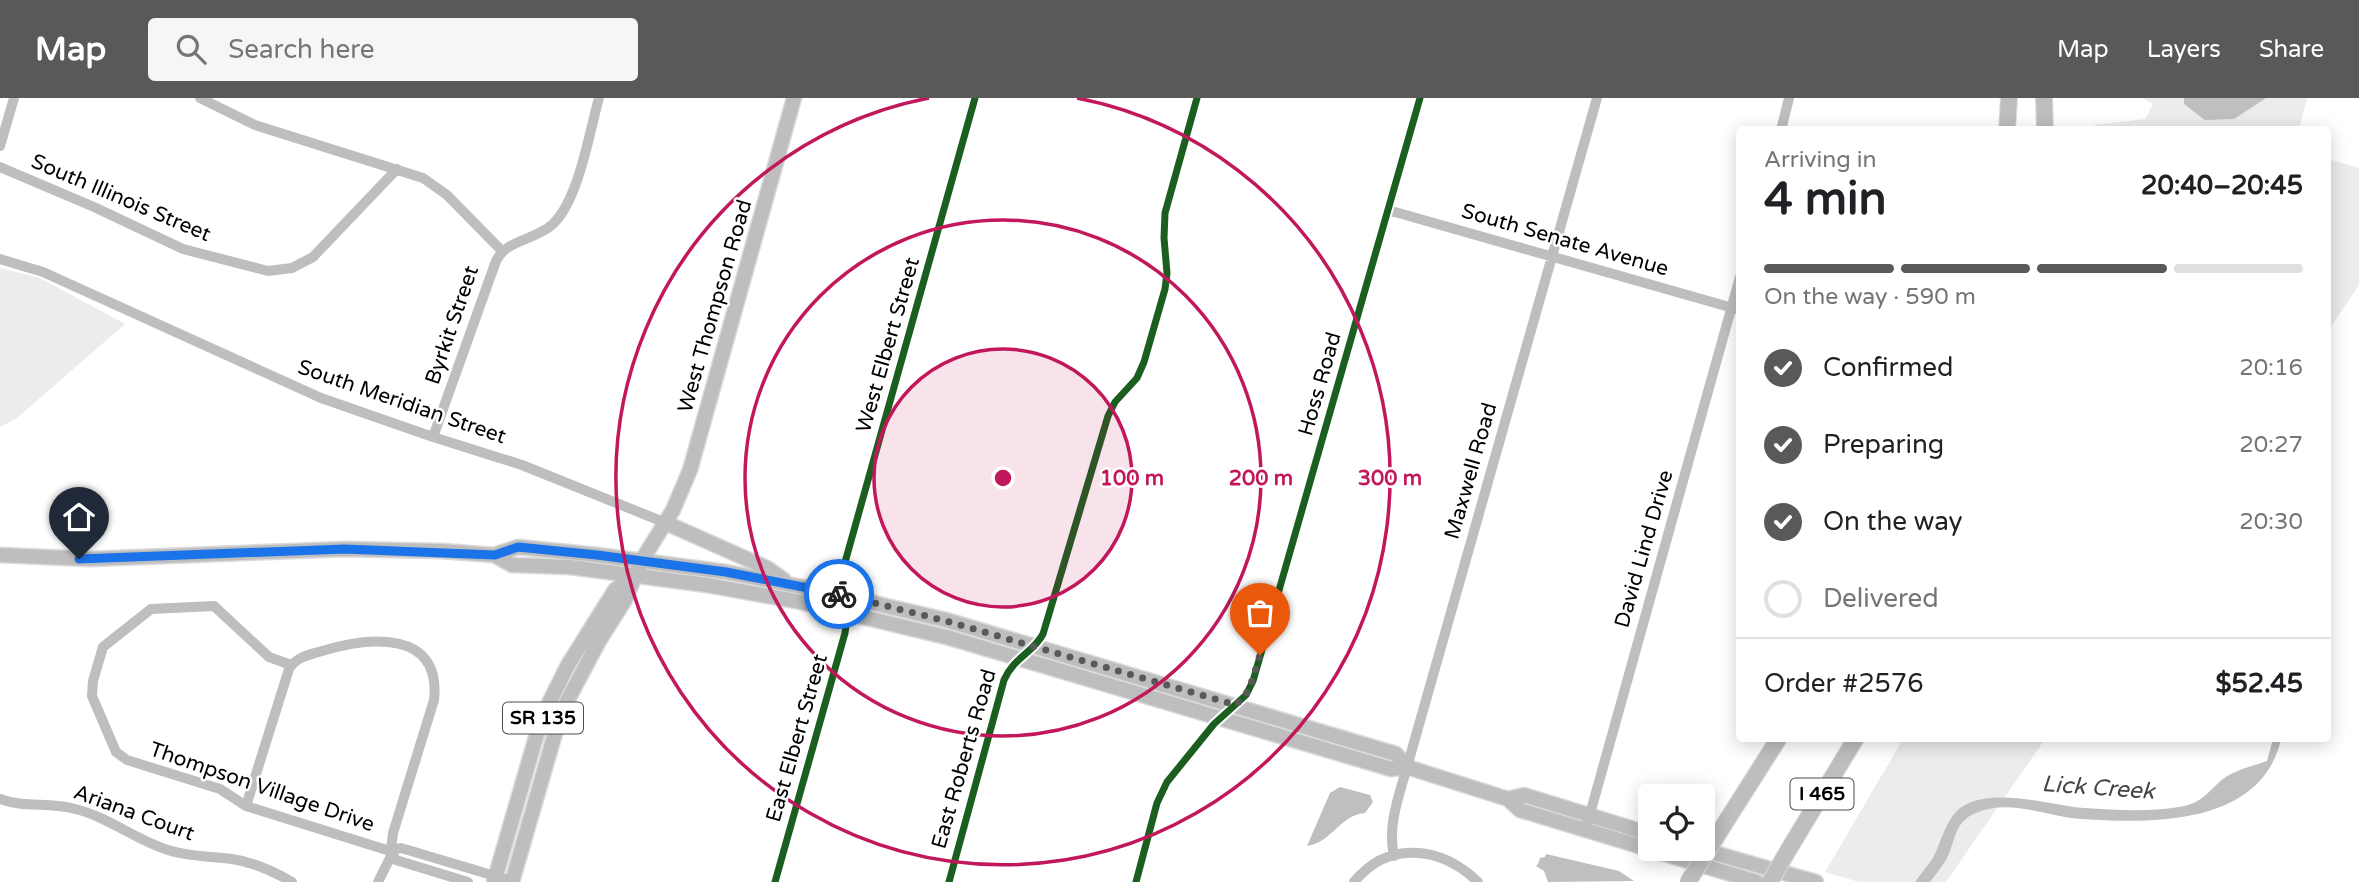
<!DOCTYPE html>
<meta charset="utf-8">
<style>
body{margin:0;font-family:"Varela Round",sans-serif;background:#f6f6f6;color:#202124;height:100vh;display:flex;flex-direction:column;font-size:26px;white-space:nowrap}
*{box-sizing:border-box;margin:0}
p{font-size:23px;color:#757577}
.icon{flex:none;width:38px;height:38px;fill:none;stroke:currentColor;stroke-width:2;stroke-linecap:round;stroke-linejoin:round}
.map{position:relative;flex:1;overflow:hidden}
.side{position:absolute;left:1736px;top:28px;width:595px;height:616px;display:flex;flex-direction:column;background:#fff;border-radius:7px;box-shadow:0 4px 18px #0003}
.side>*{flex:none}
.tools{position:absolute;left:1638px;top:686px;display:grid;gap:14px}
.tools a{display:grid;place-items:center;width:77px;height:77px;border-radius:7px;background:#fff;box-shadow:0 4px 18px #0003;font-size:35px}
.pin{position:absolute;display:grid;place-items:center;width:60px;height:60px;color:#fff;margin:-72px -30px;border-radius:50% 50% 50% 0;rotate:-45deg;box-shadow:0 0 7px #0007}
.pin .icon{rotate:45deg}
.courier{position:absolute;display:grid;place-items:center;width:70px;height:70px;margin:-35px;border:5px solid #1a73e8;border-radius:50%;background:#fff;color:#222;box-shadow:0 2px 9px #0007}
.head em{font-style:normal;font-weight:700}
.head div{display:flex;flex-direction:column-reverse}
.head{display:flex;align-items:center;justify-content:space-between;height:119px;padding:0 28px}
h1{font-size:46px;font-weight:700;line-height:52px}
.bar{display:grid;grid-template-columns:repeat(4,1fr);gap:10px 7px;align-content:center;height:84px;padding:0 28px}
.bar i{height:9px;border-radius:5px;background:#e0e0e0}
.bar .on{background:#595959}
.bar p{grid-column:span 4}
.line{display:flex;align-items:center;gap:18px;padding:0 28px;border-top:2px solid #e0e0e0}
.line div{flex:1}
ol{padding:0 28px;list-style:none}
li{display:flex;align-items:center;gap:21px;height:77px}
li p{margin-inline-start:auto}
li .icon{padding:7px;border-radius:50%;background:#595959;color:#fff;stroke-width:4}
li:last-child{color:#757577}
li i{width:38px;height:38px;border:4px solid #e0e0e0;border-radius:50%}
header{display:flex;align-items:center;gap:42px;box-sizing:border-box;height:98px;padding:0 35px;background:#595959;color:#fff}
header strong{font-size:33px}
nav{display:flex;gap:38px;margin-inline-start:auto;font-size:24px}
.search{width:490px;height:63px;background:#f6f6f6;display:flex;align-items:center;gap:18px;box-sizing:border-box;padding:0 24px;border-radius:7px;color:#757577;font-size:26px}
.map>svg:first-child{display:block}
.green{fill:#ececec}
.water{fill:#bfbfbf}
.lines{fill:none;stroke-linecap:round;stroke-linejoin:round}
.major-casing{stroke:#dbdbdb;stroke-width:17}
.highway-casing{stroke:#dbdbdb;stroke-width:18}
.minor{stroke:#bebebe;stroke-width:10}
.major{stroke:#bebebe;stroke-width:14}
.highway{stroke:#bebebe;stroke-width:16}
.highway-bridge-casing{stroke:#dbdbdb;stroke-width:18;stroke-linecap:butt}
.highway-bridge{stroke:#bebebe;stroke-width:16}
.cycleway-casing{stroke:#fff;stroke-width:11}
.cycleway{stroke:#1b5e20;stroke-width:7}
.done{stroke:#595959;stroke-width:7;stroke-dasharray:0 12.6}
.route{stroke:#1a73e8;stroke-width:9}
.ring{fill:none;stroke:#c2185b;stroke-width:3.5}
.labels{text-anchor:middle;dominant-baseline:central;stroke-width:5;stroke-linejoin:round;paint-order:stroke}
.shield{fill:#fff;stroke:#4c4c4c;stroke-width:2}
.shield-label{font-size:19px;font-weight:bold;fill:#000}
.street-label{font-size:21px;fill:#000;stroke:#fff}
.water-label{font-size:23px;font-style:italic;fill:#444;stroke:#fff}
.centre{fill:#c2185b;stroke:#fff;stroke-width:3.5}
.ring-label{font-size:21px;text-anchor:middle;font-weight:bold;fill:#c2185b;stroke:#fff;stroke-width:5;stroke-linejoin:round;paint-order:stroke}
</style>
<header>
<strong>Map</strong>
<div class="search"><svg class="icon" aria-label="search" viewBox="0 0 24 24"><circle cx="10" cy="10" r="6"/><path d="M15 15l6 6"/></svg>Search here</div>
<nav><a>Map</a><a>Layers</a><a>Share</a></nav>
</header>
<div class="map">
<svg width="2359" height="784" viewBox="0 0 2359 784">
<rect width="100%" height="100%" fill="#fff"/>
<path class="green" d="M 2143,0 L 2307,0 L 2299,31 L 2093,32 L 2094,27 L 2145,21 L 2153,6 Z
M 2328,61 L 2359,70 L 2359,187 L 2328,233 Z
M 0,170 L 40,180 L 125,226 L 17,320 L 0,329 Z
M 1903,641 L 2045,641 L 1946,784 L 1859,784 L 1825,774 Z"/>
<path class="water" d="M 2184,0 L 2266,0 L 2234,21 L 2205,22 L 2184,6 Z
M 2273,641 L 2281,641 C 2262,727 2153,726 2082,721 C 2048,719 2010,700 1976,715 C 1953,724 1956,744 1946,762 C 1941,770 1935,777 1930,784 L 1915,784 C 1921,775 1929,767 1934,758 C 1942,742 1947,718 1963,708 C 1995,689 2050,707 2084,710 C 2115,712 2148,714 2179,709 C 2203,705 2206,695 2223,681 C 2235,672 2252,668 2267,663 Z
M 1340,689 L 1370,697 L 1373,704 L 1365,715 C 1338,718 1333,744 1307,748 L 1330,695 Z
M 1546,756 L 1619,773 L 1634,783 L 1548,784 L 1544,773 L 1536,768 L 1538,766 L 1540,760 L 1545,759 Z"/>
<g class="lines">
<g class="major-casing">
<path id="major" d="M 666,425 L 767,470 L 784,482
M 0,457 L 90,461 L 345,451 L 442,453 L 494,457 L 512,467 L 570,469 L 707,487 L 801,504 L 950,540 L 1391,671 L 1407,669 L 1508,701 L 1520,712 L 1757,784
M 494,457 L 518,449 L 597,457 L 726,474 L 818,492 L 946,522 L 1396,656 L 1407,669
M 1508,701 L 1524,697 L 1650,736
M 1700,751 L 1816,784
M 494,784 L 536,639 L 549,605 L 568,567 L 615,492 L 633,478
M 512,784 L 554,639 L 565,607 L 599,543 L 625,502 L 642,462 L 673,412 L 690,372 L 794,0"/>
</g>
<g class="highway-casing">
<path id="highway" d="M 2044,0 L 2045,32
M 2007,32 L 2009,0
M 1720,733 L 1779,640
M 1789,751 L 1856,640"/>
</g>
<path class="minor" d="M 200,0 L 255,27 L 423,80 L 447,97 L 501,152
M 1781,32 L 1789,0
M 0,48 L 14,0
M 0,69 L 94,109 L 183,151 L 268,173 L 292,170 L 313,159 L 397,71
M 1388,112 L 1740,212
M 0,161 L 43,174 L 321,300 L 433,339 L 522,367 L 666,425
M 433,339 L 496,163 C 507,141 534,143 553,126 C 579,101 589,35 599,0
M 291,567 L 269,559 L 214,508 L 151,511 L 103,549 L 93,583 L 92,598 L 116,654 L 127,662 L 220,691 L 246,708 L 390,753 L 401,750 L 512,783
M 0,701 C 23,710 50,704 75,711 C 109,719 135,742 168,752 C 189,759 210,758 232,761 C 253,764 273,773 292,784
M 246,708 L 289,571 C 296,559 309,557 322,553 C 368,539 442,531 434,602 L 393,735 L 390,760 L 378,784
M 1588,723 L 1740,179
M 390,753 L 396,762 L 468,784
M 1394,758 C 1387,728 1399,698 1407,669 L 1597,0
M 775,784 L 845,535 C 849,515 839,496 842,475 L 975,0
M 949,784 L 1004,582 C 1014,559 1033,555 1043,536 L 1108,318 L 1115,304 L 1137,280 L 1144,264 L 1165,191 L 1167,175 L 1164,140 L 1165,115 L 1197,0
M 1136,784 L 1157,705 L 1167,684 L 1214,626 L 1246,597 L 1253,583 L 1420,0
M 1354,784 C 1389,741 1442,749 1478,784"/>
<use href="#major" class="major"/>
<use href="#highway" class="highway"/>
<g class="highway-bridge-casing">
<path id="highway-bridge" d="M 1688,784 L 1720,733
M 1770,784 L 1789,751"/>
</g>
<use href="#highway-bridge" class="highway-bridge"/>
<g class="cycleway-casing">
<path id="cycleway" d="M 775,784 L 845,535 C 849,515 839,496 842,475 L 975,0
M 949,784 L 1004,582 C 1014,559 1033,555 1043,536 L 1108,318 L 1115,304 L 1137,280 L 1144,264 L 1165,191 L 1167,175 L 1164,140 L 1165,115 L 1197,0
M 1136,784 L 1157,705 L 1167,684 L 1214,626 L 1246,597 L 1253,583 L 1420,0"/>
</g>
<use href="#cycleway" class="cycleway"/>
</g>
<g class="lines">
<path class="done" d="M 839,496 L 946,523 L 1236,607 L 1249,592 L 1260,557"/>
<path class="route" d="M 79,461 L 345,451 L 495,457 L 518,449 L 597,457 L 726,474 L 839,496"/>
</g>
<circle cx="1003" cy="380" r="129" fill="#c2185b" fill-opacity=".12"/>
<g class="ring">
<circle cx="1003" cy="380" r="129"/>
<circle cx="1003" cy="380" r="258"/>
<path d="M1077 0A387 387 0 1 1 929 0"/>
</g>
<g class="labels">
<g class="shield">
<rect x="503" y="604.5" width="80" height="31" rx="5"/>
<rect x="1790.5" y="680.5" width="63" height="31" rx="5"/>
</g>
<g class="shield-label">
<text x="543" y="620">SR 135</text>
<text x="1822" y="696">I 465</text>
</g>
<g class="street-label">
<text transform="translate(121 100) rotate(23)">South Illinois Street</text>
<text transform="translate(1565 142) rotate(16)">South Senate Avenue</text>
<text transform="translate(715 208) rotate(-74)">West Thompson Road</text>
<text transform="translate(452 227) rotate(-71)">Byrkit Street</text>
<text transform="translate(888 247) rotate(-74)">West Elbert Street</text>
<text transform="translate(1320 286) rotate(-74)">Hoss Road</text>
<text transform="translate(402 304) rotate(19)">South Meridian Street</text>
<text transform="translate(1471 373) rotate(-74)">Maxwell Road</text>
<text transform="translate(1644 451) rotate(-74)">David Lind Drive</text>
<text transform="translate(797 640) rotate(-74)">East Elbert Street</text>
<text transform="translate(964 661) rotate(-74)">East Roberts Road</text>
<text transform="translate(262 689) rotate(19)">Thompson Village Drive</text>
<text transform="translate(134 715) rotate(20)">Ariana Court</text>
</g>
<g class="water-label">
<text transform="translate(2098 690) rotate(4)">Lick Creek</text>
</g>
</g>
<circle cx="1003" cy="380" r="10" class="centre"/>
<g class="ring-label">
<text x="1132" y="387">100 m</text>
<text x="1261" y="387">200 m</text>
<text x="1390" y="387">300 m</text>
</g>
</svg>
<div class="tools">
<a><svg class="icon" aria-label="locate" viewBox="0 0 24 24"><circle cx="12" cy="12" r="6"/><path d="M12 2v4M12 18v4M2 12h4M18 12h4"/></svg></a>
</div>
<div class="pin" style="left:1260px;top:557px;background:#ea580c"><svg class="icon" aria-label="bag" viewBox="0 0 24 24"><path d="M5 8h14l-1 12H6zM9 8a3 3 0 0 1 6 0"/></svg></div>
<div class="pin" style="left:79px;top:461px;background:#1f2937"><svg class="icon" aria-label="home" viewBox="0 0 24 24"><path d="M3 11l9-7 9 7M6 9v11h12V9"/></svg></div>
<div class="courier" style="left:839px;top:496px"><svg class="icon" aria-label="bike" viewBox="0 0 24 24"><circle cx="6" cy="16" r="4"/><circle cx="18" cy="16" r="4"/><path d="M6 16l4-8h5l3 8M10 8l3 8H6M13 5h3"/></svg></div>
<section class="side">
<div class="head"><div><h1>4 min</h1><p>Arriving in</p></div><em>20:40–20:45</em></div>
<div class="bar"><i class="on"></i><i class="on"></i><i class="on"></i><i></i><p>On the way · 590 m</p></div>
<ol>
<li><svg class="icon" aria-label="check" viewBox="0 0 24 24"><path d="M5 12l5 5 9-10"/></svg>Confirmed<p>20:16</p></li>
<li><svg class="icon" aria-label="check" viewBox="0 0 24 24"><path d="M5 12l5 5 9-10"/></svg>Preparing<p>20:27</p></li>
<li><svg class="icon" aria-label="check" viewBox="0 0 24 24"><path d="M5 12l5 5 9-10"/></svg>On the way<p>20:30</p></li>
<li><i></i>Delivered</li>
</ol>
<div class="line" style="height:91px"><div>Order #2576</div><b>$52.45</b></div>
</section>
</div>
